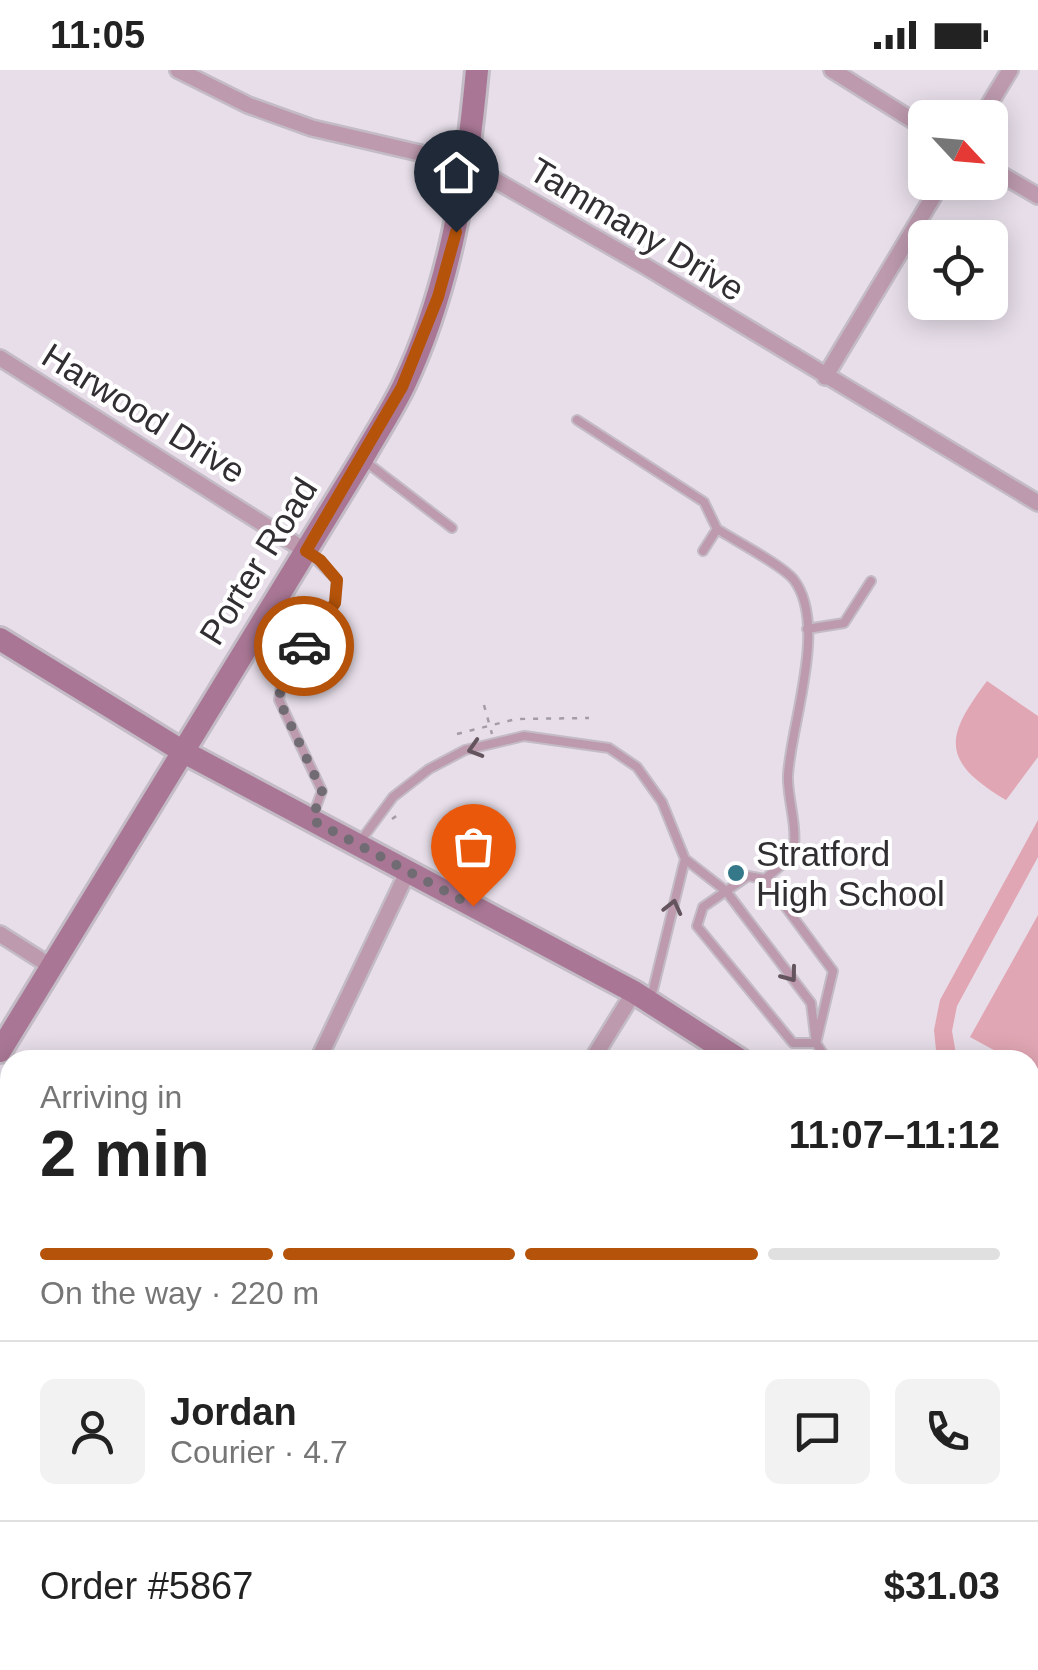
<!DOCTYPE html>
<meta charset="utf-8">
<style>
body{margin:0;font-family:Arial,sans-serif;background:#f2f2f2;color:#222;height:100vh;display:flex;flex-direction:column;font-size:38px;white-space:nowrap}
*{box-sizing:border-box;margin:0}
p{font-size:32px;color:#767676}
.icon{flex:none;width:55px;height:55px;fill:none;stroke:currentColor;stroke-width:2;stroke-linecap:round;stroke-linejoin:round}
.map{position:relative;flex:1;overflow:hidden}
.drawer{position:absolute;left:0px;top:980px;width:1040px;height:620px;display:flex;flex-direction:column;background:#fff;border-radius:30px 30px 0 0;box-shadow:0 5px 25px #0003}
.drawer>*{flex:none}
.needle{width:65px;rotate:116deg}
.controls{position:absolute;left:908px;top:30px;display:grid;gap:20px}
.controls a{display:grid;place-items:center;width:100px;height:100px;border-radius:15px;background:#fff;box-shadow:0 5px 25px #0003;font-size:50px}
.pin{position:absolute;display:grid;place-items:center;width:85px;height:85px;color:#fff;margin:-102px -42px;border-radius:50% 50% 50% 0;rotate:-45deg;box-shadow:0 0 10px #0007}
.pin .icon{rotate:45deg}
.courier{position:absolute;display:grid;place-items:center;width:100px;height:100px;margin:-50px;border:8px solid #b45309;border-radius:50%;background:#fff;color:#222;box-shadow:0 2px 12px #0007}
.summary em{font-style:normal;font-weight:700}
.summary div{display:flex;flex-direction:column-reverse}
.summary{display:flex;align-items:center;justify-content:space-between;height:170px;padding:0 40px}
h1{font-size:65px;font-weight:700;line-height:75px}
.bar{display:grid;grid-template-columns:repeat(4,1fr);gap:15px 10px;align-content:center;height:120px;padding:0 40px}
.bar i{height:12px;border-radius:8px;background:#e0e0e0}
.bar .active{background:#b45309}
.bar p{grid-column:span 4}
.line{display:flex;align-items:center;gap:25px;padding:0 40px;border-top:2px solid #e0e0e0}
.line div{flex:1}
.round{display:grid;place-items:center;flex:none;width:105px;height:105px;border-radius:15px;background:#f2f2f2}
.status{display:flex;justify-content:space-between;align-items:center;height:70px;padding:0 50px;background:#fff;direction:ltr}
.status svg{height:28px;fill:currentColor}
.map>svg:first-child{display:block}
.green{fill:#e1a6b3}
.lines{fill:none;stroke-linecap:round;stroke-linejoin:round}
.lane-casing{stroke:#c3bbc5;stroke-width:12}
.street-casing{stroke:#c3bbc5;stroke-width:20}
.secondary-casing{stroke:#c3bbc5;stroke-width:28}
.path{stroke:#a39ca5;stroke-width:2.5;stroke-dasharray:5 8;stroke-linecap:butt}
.lane{stroke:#bd9aae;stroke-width:8}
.street{stroke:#bd9aae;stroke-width:15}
.secondary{stroke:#a97795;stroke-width:22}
.oneway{stroke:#63545e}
.done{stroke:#716c73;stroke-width:10;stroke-dasharray:0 18}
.route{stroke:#b45309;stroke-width:12}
.poi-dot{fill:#357889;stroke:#fff;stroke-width:4}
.labels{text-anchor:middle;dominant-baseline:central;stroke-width:8;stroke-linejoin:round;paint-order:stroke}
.street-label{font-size:35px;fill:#322f33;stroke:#fff}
.poi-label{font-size:35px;fill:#322f33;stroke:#fff;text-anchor:start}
</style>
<div class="status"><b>11:05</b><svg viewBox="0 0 49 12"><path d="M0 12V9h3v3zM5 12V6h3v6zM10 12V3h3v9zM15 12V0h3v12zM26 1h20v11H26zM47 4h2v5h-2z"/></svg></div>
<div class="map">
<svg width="1038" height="1600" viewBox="0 0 1038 1600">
<rect width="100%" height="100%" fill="#e7dee9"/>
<path class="green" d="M 987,611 L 1038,646 L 1038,687 L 1006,730 C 940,691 945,667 987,611 Z
M 1038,750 L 1038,787 L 957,936 L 952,961 L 957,990 L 937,990 L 934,960 L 940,930 Z
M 1038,845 L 1038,1005 L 1030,1000 L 1030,990 L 1012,990 L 970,967 Z"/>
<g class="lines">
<g class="lane-casing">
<path id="lane" d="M 577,350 L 704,432 L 717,459 L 703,481
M 366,392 L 452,458
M 717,459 C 734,470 784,496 794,510 C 828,555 791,653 788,705 C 787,728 797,753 794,775 C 792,789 775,800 765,809
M 310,484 L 337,510 L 335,533 L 282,609 L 279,630 L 322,721 L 313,745
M 807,559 L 844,553 L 871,511
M 359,773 L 393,727 L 429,699 L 465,680 L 524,666 L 609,678 L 637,697 L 662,732 L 685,789 L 651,928
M 685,789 L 726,821 L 811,933 L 816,973 L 827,990
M 748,806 L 765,809 L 833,901 L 816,973 L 793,973 L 697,856 L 703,837 Z
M 1030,1173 L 1038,1166"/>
</g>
<g class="street-casing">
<path id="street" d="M 178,0 L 248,35 L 312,58 L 467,94 L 645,196 L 1038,433
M 832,0 L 925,58
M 981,48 L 1010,0
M 990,98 L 1038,126
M 0,288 L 306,481
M 825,307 L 942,112
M 0,864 L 52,897
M 318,990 L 408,801
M 592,990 L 634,922
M 0,1144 L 10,1150
M 1030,1340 L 1038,1327
M 0,1478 L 10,1469
M 456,1590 L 456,1600
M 694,1590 L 695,1600
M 211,1600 L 214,1590"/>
</g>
<g class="secondary-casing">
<path id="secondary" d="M 0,569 L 182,681 L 634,922 L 740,990
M 0,981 L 362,389 C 376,364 392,340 404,315 C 451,215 467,109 477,0
M 1030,1233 L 1038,1239"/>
</g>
<path class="path" d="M 484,635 L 492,664
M 457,664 L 516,649 L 589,648
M 392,749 L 402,742"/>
<use href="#lane" class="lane"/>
<use href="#street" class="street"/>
<use href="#secondary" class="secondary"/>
</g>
<defs><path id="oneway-chevron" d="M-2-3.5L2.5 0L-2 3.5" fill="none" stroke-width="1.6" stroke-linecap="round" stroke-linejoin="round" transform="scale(2.5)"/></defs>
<g class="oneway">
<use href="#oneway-chevron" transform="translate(475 679) rotate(163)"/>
<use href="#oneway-chevron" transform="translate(673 837) rotate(-76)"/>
<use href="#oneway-chevron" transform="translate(790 905) rotate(53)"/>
</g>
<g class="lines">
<path class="done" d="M 304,576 L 282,608 L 279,630 L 322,721 L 312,750 L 473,836"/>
<path class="route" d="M 304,576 L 335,533 L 337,510 L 320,490 L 306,481 L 402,317 L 438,227 L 456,162"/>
</g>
<circle class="poi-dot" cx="736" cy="803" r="10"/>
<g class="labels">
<g class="street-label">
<text transform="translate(637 159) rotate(31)">Tammany Drive</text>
<text transform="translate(144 343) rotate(32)">Harwood Drive</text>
<text transform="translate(258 491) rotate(-58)">Porter Road</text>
</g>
<g class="poi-label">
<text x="756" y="783">Stratford<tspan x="756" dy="40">High School</tspan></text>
</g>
</g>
</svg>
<div class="controls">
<a><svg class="needle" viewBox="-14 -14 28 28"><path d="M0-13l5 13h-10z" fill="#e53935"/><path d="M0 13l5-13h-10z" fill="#767676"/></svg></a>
<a><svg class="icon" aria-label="locate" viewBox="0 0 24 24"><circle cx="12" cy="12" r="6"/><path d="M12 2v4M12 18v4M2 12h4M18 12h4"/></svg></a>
</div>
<div class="pin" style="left:473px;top:836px;background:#ea580c"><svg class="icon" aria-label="bag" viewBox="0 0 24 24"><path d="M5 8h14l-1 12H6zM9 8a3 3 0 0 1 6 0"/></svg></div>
<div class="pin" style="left:456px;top:162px;background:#1f2937"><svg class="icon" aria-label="home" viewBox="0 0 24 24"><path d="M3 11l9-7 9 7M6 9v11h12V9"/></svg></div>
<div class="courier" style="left:304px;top:576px"><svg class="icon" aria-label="car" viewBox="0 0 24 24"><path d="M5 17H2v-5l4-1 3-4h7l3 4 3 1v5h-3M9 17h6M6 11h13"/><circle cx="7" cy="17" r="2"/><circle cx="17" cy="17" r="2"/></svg></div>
<section class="drawer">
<div class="summary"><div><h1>2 min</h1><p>Arriving in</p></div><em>11:07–11:12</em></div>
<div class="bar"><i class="active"></i><i class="active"></i><i class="active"></i><i></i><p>On the way · 220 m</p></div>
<div class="line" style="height:180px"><a class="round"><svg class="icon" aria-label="person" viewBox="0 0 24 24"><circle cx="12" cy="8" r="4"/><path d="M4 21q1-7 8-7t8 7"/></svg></a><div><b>Jordan</b><p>Courier · 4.7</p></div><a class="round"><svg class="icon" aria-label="chat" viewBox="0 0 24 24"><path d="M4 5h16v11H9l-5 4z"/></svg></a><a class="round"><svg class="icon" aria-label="phone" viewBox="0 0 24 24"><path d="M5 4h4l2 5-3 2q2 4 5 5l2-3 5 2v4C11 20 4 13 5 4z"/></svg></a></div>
<div class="line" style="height:130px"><div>Order #5867</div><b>$31.03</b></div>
</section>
</div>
